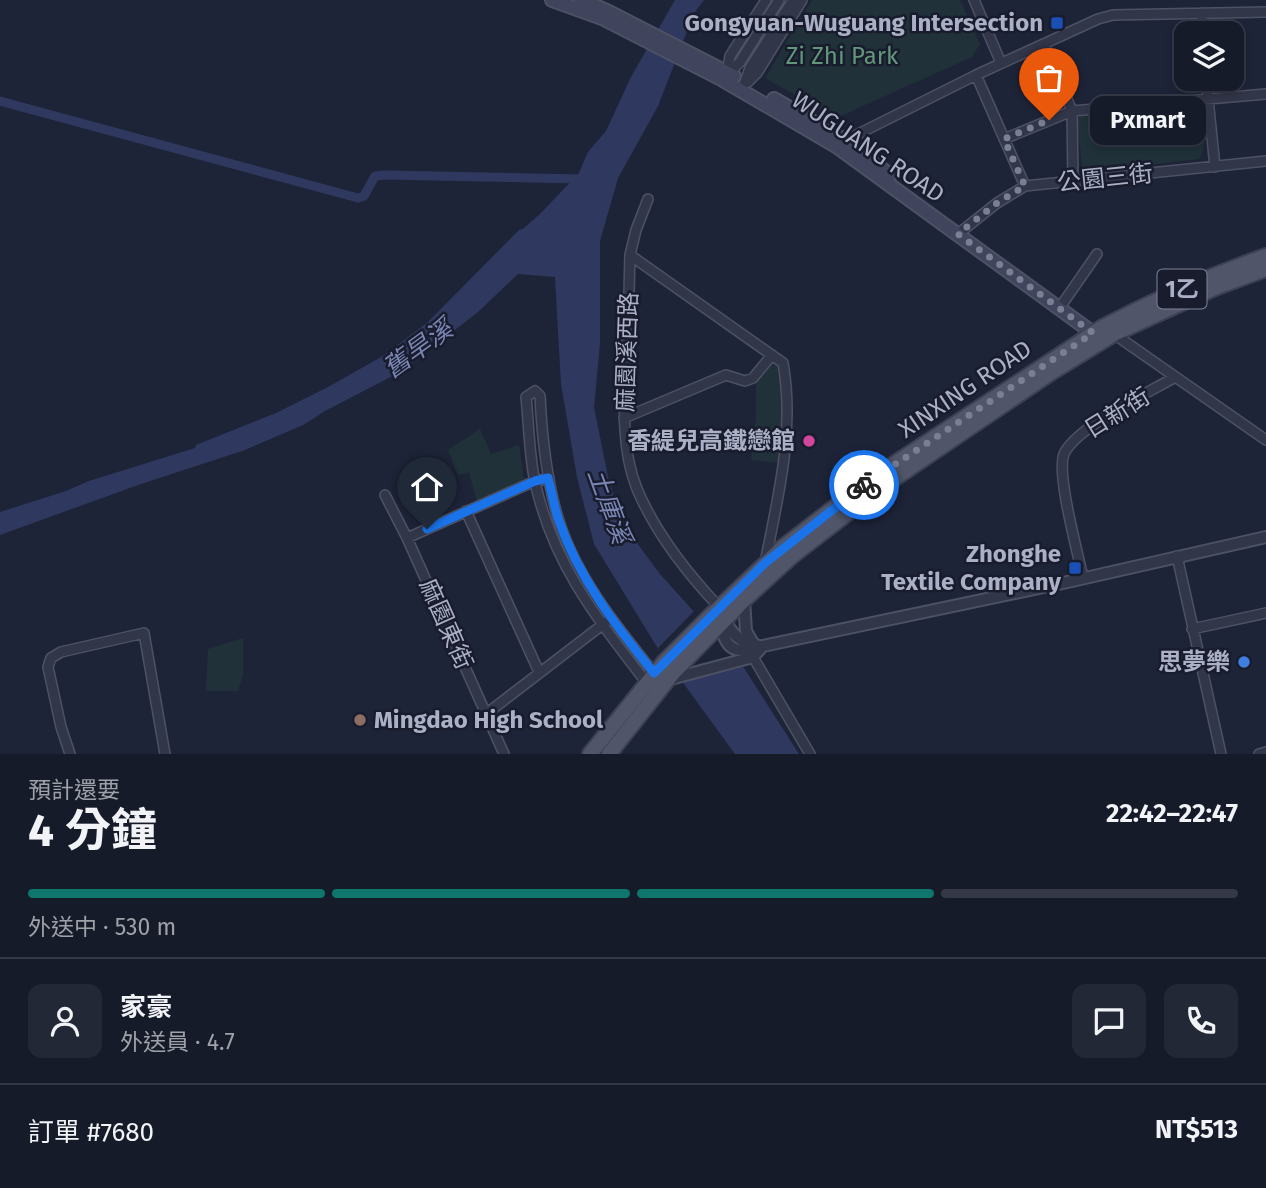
<!DOCTYPE html>
<html lang="zh-TW">
<meta charset="utf-8">
<style>
body{margin:0;font-family:"Fira Sans","Noto Sans TC",sans-serif;background:#232836;color:#f1f3f6;height:100vh;display:flex;flex-direction:column;font-size:26px;white-space:nowrap}
*{box-sizing:border-box;margin:0}
p{font-size:23px;color:#9ea1a8}
.icon{flex:none;width:38px;height:38px;fill:none;stroke:currentColor;stroke-width:2;stroke-linecap:round;stroke-linejoin:round}
.map{position:relative;height:754px;overflow:hidden}
.details{display:flex;flex-direction:column;background:#161b2a;flex:1}
.details>*{flex:none}
.controls{position:absolute;left:1174px;top:21px;display:grid;gap:14px}
.controls a{display:grid;place-items:center;width:70px;height:70px;border-radius:14px;background:#161b2a;box-shadow:0 4px 10px #0003,0 0 0 2px #353947;font-size:35px}
.pin{position:absolute;display:grid;place-items:center;width:60px;height:60px;color:#fff;margin:-72px -30px;border-radius:50% 50% 50% 0;rotate:-45deg;box-shadow:0 0 7px #0007}
.pin .icon{rotate:45deg}
.courier{position:absolute;display:grid;place-items:center;width:70px;height:70px;margin:-35px;border:5px solid #1a73e8;border-radius:50%;background:#fff;color:#222;box-shadow:0 2px 9px #0007}
.bubble{position:absolute;height:49px;border-radius:14px;background:#161b2a;box-shadow:0 4px 10px #0003,0 0 0 2px #353947;font-size:23px;font-weight:700;line-height:49px;text-align:center}
.summary em{font-style:normal;font-weight:700}
.summary div{display:flex;flex-direction:column-reverse}
.summary{display:flex;align-items:center;justify-content:space-between;height:119px;padding:0 28px}
h1{font-size:46px;font-weight:700;line-height:52px}
.bar{display:grid;grid-template-columns:repeat(4,1fr);gap:10px 7px;align-content:center;height:84px;padding:0 28px}
.bar i{height:9px;border-radius:5px;background:#353947}
.bar .on{background:#0f766e}
.bar p{grid-column:span 4}
.line{display:flex;align-items:center;gap:18px;padding:0 28px;border-top:2px solid #353947}
.line div{flex:1}
.round{display:grid;place-items:center;flex:none;width:74px;height:74px;border-radius:14px;background:#232836}
.map>svg:first-child{display:block}
.green{fill:#203139}
.water{fill:#2f395f}
.pier{fill:#1e2438}
.lines{fill:none;stroke-linecap:round;stroke-linejoin:round}
.canal{stroke:#2f395f;stroke-width:9}
.minor-casing{stroke:#4d5164;stroke-width:12}
.tertiary-casing{stroke:#4d5164;stroke-width:14}
.secondary-casing{stroke:#4d5164;stroke-width:16}
.primary-casing{stroke:#3c4052;stroke-width:18}
.minor{stroke:#323649;stroke-width:9}
.tertiary{stroke:#323649;stroke-width:10}
.secondary{stroke:#40445c;stroke-width:12}
.primary{stroke:#505569;stroke-width:14}
.done{stroke:#7a7f94;stroke-width:7;stroke-dasharray:0 12.6}
.route{stroke:#1a73e8;stroke-width:9}
.transit-dot{fill:#1a4fb4;stroke:#181c2d;stroke-width:2.5}
.hotel-dot{fill:#d1479c;stroke:#181c2d;stroke-width:2.5}
.shop-dot{fill:#3f7fe0;stroke:#181c2d;stroke-width:2.5}
.education-dot{fill:#8d6e63;stroke:#181c2d;stroke-width:2.5}
.labels{text-anchor:middle;dominant-baseline:central;stroke-width:5;stroke-linejoin:round;paint-order:stroke}
.shield{fill:#181c2d;stroke:#808498;stroke-width:2}
.shield-label{font-size:23px;font-weight:bold;fill:#acb0c6}
.poi-label{font-size:24px;font-weight:bold;fill:#acb0c6;stroke:#181c2d;text-anchor:end}
.park-label{font-size:24px;fill:#62977a;stroke:#181c2d}
.street-label{font-size:24px;fill:#acb0c6;stroke:#181c2d}
.water-label{font-size:26px;font-style:italic;fill:#7a86b4;stroke:#181c2d}
</style>
<div class="map">
<svg width="1266" height="754" viewBox="0 0 1266 754">
<rect width="100%" height="100%" fill="#1e2438"/>
<path class="green" d="M 812,0 L 960,0 L 980,44 L 972,57 L 836,118 L 765,78 Z
M 1197,105 C 1205,116 1208,147 1199,159 L 1088,172 L 1082,166 L 1077,120 L 1082,114 Z
M 775,364 L 781,365 L 786,386 L 780,463 L 751,460 L 756,419 L 756,383 L 770,366 Z
M 480,429 L 491,454 L 519,445 L 524,479 L 477,502 L 469,472 L 458,475 L 448,450 Z
M 243,638 L 243,675 L 238,691 L 206,691 L 208,649 Z"/>
<path class="water" d="M 675,0 L 704,0 L 694,13 L 658,106 L 618,178 L 600,241 L 600,343 L 594,407 L 608,477 L 621,521 L 659,573 L 742,665 L 799,754 L 735,754 L 657,647 L 594,544 L 577,477 L 561,384 L 555,277 L 518,274 L 478,312 L 402,371 L 325,411 L 303,425 L 245,450 L 138,485 L 0,535 L 0,512 L 66,491 L 89,481 L 195,448 L 196,445 L 276,413 L 328,387 L 383,356 L 428,322 L 519,230 L 523,229 L 541,213 L 579,173 L 588,152 L 606,131 L 631,77 Z"/>
<path class="pier" d="M 696,609 L 743,667 L 680,683 L 658,648 Z"/>
<g class="lines">
<path class="canal" d="M 0,101 L 358,198 L 364,196 L 375,176 L 385,175 L 583,179"/>
<g class="minor-casing">
<path id="minor" d="M 974,0 L 1001,63
M 1202,13 L 1203,33
M 1044,44 L 1072,111 L 1073,181
M 727,73 L 730,56 L 766,0
M 976,75 L 1025,186
M 726,76 L 740,62 L 779,0
M 1206,79 L 1215,167
M 748,82 L 757,73 L 802,0
M 742,90 L 750,68 L 793,0
M 1004,139 L 1072,111 L 1266,94
M 840,143 L 976,75 L 1098,19 L 1113,15 L 1266,12
M 648,199 L 636,230 L 630,255 C 629,285 629,316 627,346 C 625,393 619,444 637,489 C 656,534 686,572 719,607
M 958,234 L 997,203 L 1025,186 L 1266,161
M 630,255 L 783,363 C 795,430 778,497 765,563
M 1063,303 L 1097,254
M 1114,334 L 1266,440
M 624,418 L 726,375 L 745,381 L 753,378 L 772,355
M 385,495 L 407,538 L 504,754
M 466,511 L 539,672
M 407,538 L 535,481 L 549,478
M 1177,556 L 1221,754
M 1083,578 C 1078,553 1056,474 1064,454 C 1075,428 1148,393 1175,377
M 1192,629 L 1266,613
M 753,657 L 810,754
M 646,682 C 596,617 553,564 535,482 C 529,455 529,425 526,397 L 535,391 L 540,396 C 542,437 546,478 558,518 C 576,577 616,626 654,673
M 486,714 L 606,622
M 70,754 L 61,727 L 48,667 L 51,658 L 61,652 L 144,633 L 165,754
M 1259,754 L 1266,752"/>
</g>
<g class="tertiary-casing">
<path id="tertiary" d="M 744,600 L 746,631 L 754,645
M 725,619 C 731,635 743,644 760,646
M 720,621 C 725,651 735,655 763,646 L 1072,581 L 1266,537
M 667,680 L 753,657 L 762,647"/>
</g>
<g class="secondary-casing">
<path id="secondary" d="M 552,0 L 602,18 L 723,80 L 836,146 L 1093,333 L 1102,333
M 581,0 L 607,11 L 734,76
M 774,99 L 844,140 L 890,175"/>
</g>
<g class="primary-casing">
<path id="primary" d="M 590,754 L 665,661 L 710,616 L 783,547 L 871,479 L 1101,328 C 1154,300 1209,276 1266,256
M 609,754 L 674,672 L 744,600 L 791,557 L 879,489 L 1052,372 L 1114,334 L 1217,287 L 1266,269"/>
</g>
<use href="#minor" class="minor"/>
<use href="#tertiary" class="tertiary"/>
<use href="#secondary" class="secondary"/>
<use href="#primary" class="primary"/>
</g>
<g class="lines">
<path class="done" d="M 864,485 L 1093,333 L 958,234 L 997,203 L 1025,186 L 1004,139 L 1049,120"/>
<path class="route" d="M 427,529 L 535,481 L 548,478 C 552,492 554,507 559,521 C 579,579 616,626 654,673 L 765,563 L 864,485"/>
</g>
<g class="transit-dot">
<rect x="1050" y="16" width="14" height="14" rx="3.5"/>
<rect x="1068" y="561" width="14" height="14" rx="3.5"/>
</g>
<circle class="hotel-dot" cx="809" cy="441" r="7"/>
<circle class="shop-dot" cx="1244" cy="662" r="7"/>
<circle class="education-dot" cx="360" cy="720" r="7"/>
<g class="labels">
<rect class="shield" x="1157.5" y="269.5" width="49" height="39" rx="5"/>
<g class="shield-label">
<text x="1182" y="289">1乙</text>
</g>
<g class="poi-label">
<text x="1043" y="23">Gongyuan-Wuguang Intersection</text>
<text x="795" y="441">香緹兒高鐵戀館</text>
<text x="1061" y="554">Zhonghe<tspan x="1061" dy="28">Textile Company</tspan></text>
<text x="1230" y="662">思夢樂</text>
<text x="374" y="720" text-anchor="start">Mingdao High School</text>
</g>
<g class="park-label">
<text x="842" y="56">Zi Zhi Park</text>
</g>
<g class="street-label">
<text transform="translate(868 147) rotate(34)">WUGUANG ROAD</text>
<text transform="translate(1105 178) rotate(-6)">公園三街</text>
<text transform="translate(627 352) rotate(-88)">麻園溪西路</text>
<text transform="translate(965 389) rotate(-34)">XINXING ROAD</text>
<text transform="translate(1117 413) rotate(-32)">日新街</text>
<text transform="translate(446 624) rotate(66)">麻園東街</text>
</g>
<g class="water-label">
<text transform="translate(418 349) rotate(-36)">舊旱溪</text>
<text transform="translate(609 506) rotate(70)">土庫溪</text>
</g>
</g>
</svg>
<div class="controls">
<a><svg class="icon" aria-label="layers" viewBox="0 0 24 24"><path d="M12 4l9 5-9 5-9-5zM3 14l9 5 9-5"/></svg></a>
</div>
<div class="pin" style="left:1049px;top:120px;background:#ea580c"><svg class="icon" aria-label="bag" viewBox="0 0 24 24"><path d="M5 8h14l-1 12H6zM9 8a3 3 0 0 1 6 0"/></svg></div>
<div class="pin" style="left:427px;top:529px;background:#1f2937"><svg class="icon" aria-label="home" viewBox="0 0 24 24"><path d="M3 11l9-7 9 7M6 9v11h12V9"/></svg></div>
<div class="courier" style="left:864px;top:485px"><svg class="icon" aria-label="bike" viewBox="0 0 24 24"><circle cx="6" cy="16" r="4"/><circle cx="18" cy="16" r="4"/><path d="M6 16l4-8h5l3 8M10 8l3 8H6M13 5h3"/></svg></div>
<div class="bubble" style="left:1090px;top:96px;width:116px">Pxmart</div>
</div>
<section class="details">
<div class="summary"><div><h1>4 分鐘</h1><p>預計還要</p></div><em>22:42–22:47</em></div>
<div class="bar"><i class="on"></i><i class="on"></i><i class="on"></i><i></i><p>外送中 · 530 m</p></div>
<div class="line" style="height:126px"><a class="round"><svg class="icon" aria-label="person" viewBox="0 0 24 24"><circle cx="12" cy="8" r="4"/><path d="M4 21q1-7 8-7t8 7"/></svg></a><div><b>家豪</b><p>外送員 · 4.7</p></div><a class="round"><svg class="icon" aria-label="chat" viewBox="0 0 24 24"><path d="M4 5h16v11H9l-5 4z"/></svg></a><a class="round"><svg class="icon" aria-label="phone" viewBox="0 0 24 24"><path d="M5 4h4l2 5-3 2q2 4 5 5l2-3 5 2v4C11 20 4 13 5 4z"/></svg></a></div>
<div class="line" style="height:91px"><div>訂單 #7680</div><b>NT$513</b></div>
</section>
